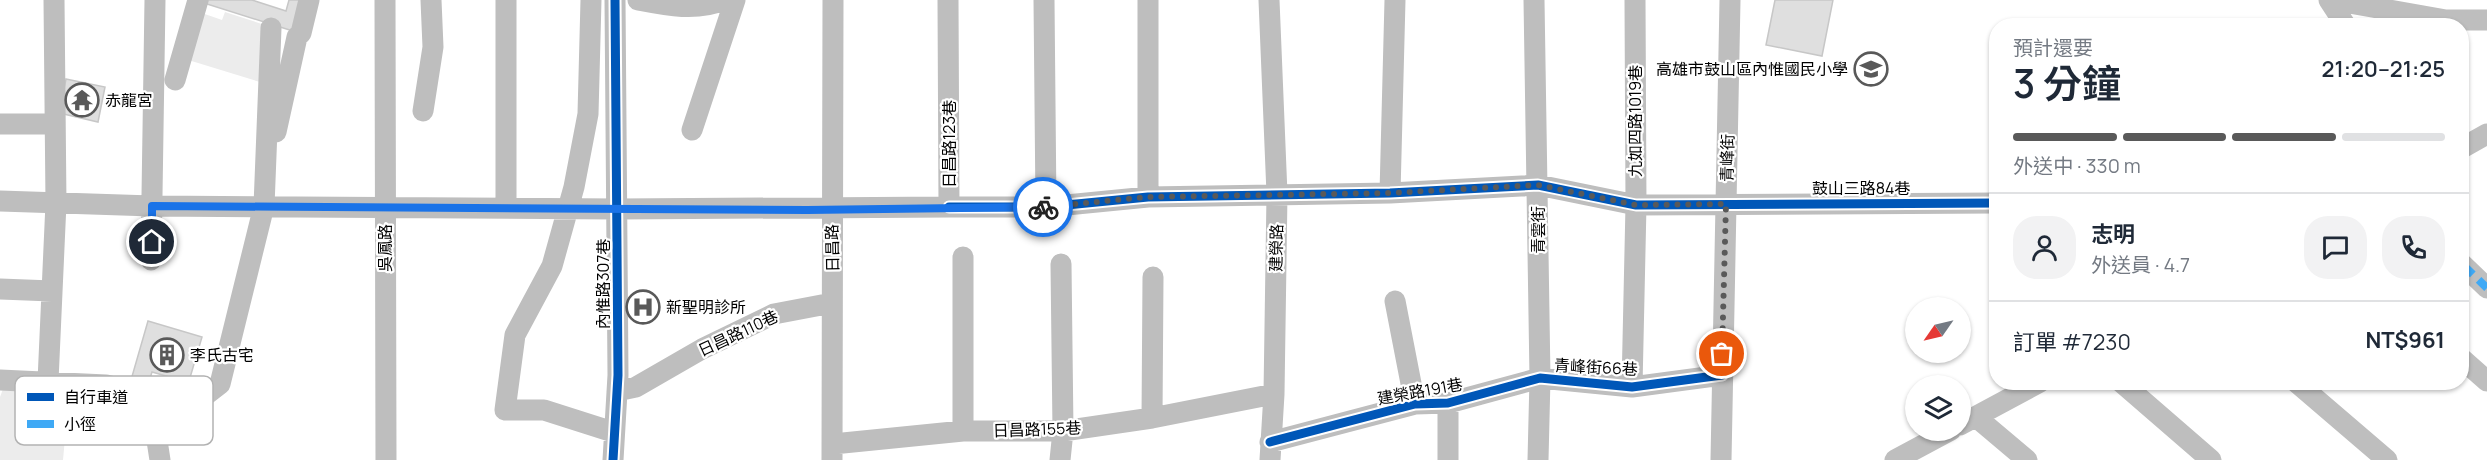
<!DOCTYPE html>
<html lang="zh-TW">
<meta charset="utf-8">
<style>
body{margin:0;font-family:Manrope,"Noto Sans TC",sans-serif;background:#f2f2f3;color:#1f2937;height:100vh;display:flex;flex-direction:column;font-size:22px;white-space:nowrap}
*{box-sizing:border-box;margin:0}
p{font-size:20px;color:#747a83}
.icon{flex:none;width:33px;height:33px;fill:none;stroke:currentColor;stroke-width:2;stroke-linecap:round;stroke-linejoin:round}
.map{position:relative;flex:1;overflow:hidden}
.side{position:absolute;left:1989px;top:18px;width:480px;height:372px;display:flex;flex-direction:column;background:#fff;border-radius:24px;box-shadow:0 2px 4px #0004}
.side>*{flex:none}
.needle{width:39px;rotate:236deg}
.fabs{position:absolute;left:1905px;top:297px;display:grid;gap:12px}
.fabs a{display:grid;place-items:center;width:66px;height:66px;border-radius:50%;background:#fff;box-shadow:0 2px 4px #0004;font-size:30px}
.pin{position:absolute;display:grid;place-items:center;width:51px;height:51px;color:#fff;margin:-26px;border:3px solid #fff;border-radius:50%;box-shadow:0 2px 6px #0007}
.courier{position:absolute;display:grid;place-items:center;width:60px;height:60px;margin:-30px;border:4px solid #1a73e8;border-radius:50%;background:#fff;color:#222;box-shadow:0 2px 8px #0007}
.summary em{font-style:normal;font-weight:600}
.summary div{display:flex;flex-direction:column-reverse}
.summary{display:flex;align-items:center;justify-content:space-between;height:102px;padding:0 24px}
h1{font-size:39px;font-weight:600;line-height:45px}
.bar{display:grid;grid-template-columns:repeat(4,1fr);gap:9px 6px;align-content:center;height:72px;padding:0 24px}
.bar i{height:8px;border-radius:4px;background:#e0e1e3}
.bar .current{background:#595959}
.bar p{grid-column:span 4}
.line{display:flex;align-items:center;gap:15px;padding:0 24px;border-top:2px solid #e0e1e3}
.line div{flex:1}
.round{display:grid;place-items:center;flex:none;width:63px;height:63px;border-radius:24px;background:#f2f2f3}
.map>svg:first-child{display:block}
.green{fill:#ececec}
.building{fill:#dfdfdf;stroke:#c7c7c7;stroke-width:1.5}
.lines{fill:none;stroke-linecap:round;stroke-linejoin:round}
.minor{stroke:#bebebe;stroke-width:21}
.quiet{stroke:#3fa9f5;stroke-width:8;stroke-dasharray:15 8;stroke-linecap:butt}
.cycleway-casing{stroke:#fff;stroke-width:13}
.cycleway{stroke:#0057b8;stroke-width:9}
.done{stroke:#595959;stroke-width:6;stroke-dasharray:0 10.8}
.route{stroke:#1a73e8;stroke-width:8}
.labels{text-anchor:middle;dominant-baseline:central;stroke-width:4.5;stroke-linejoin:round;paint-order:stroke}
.poi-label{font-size:16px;fill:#000;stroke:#fff;text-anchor:start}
.street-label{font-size:16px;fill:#000;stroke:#fff}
.key{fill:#fff;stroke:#b2b2b2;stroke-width:1.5}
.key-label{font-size:16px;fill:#000}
</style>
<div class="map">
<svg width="2487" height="460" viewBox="0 0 2487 460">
<rect width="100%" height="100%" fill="#fff"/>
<path class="green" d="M 199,12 L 222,20 L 225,12 L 265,25 L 263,83 L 185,59 Z
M 3,389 L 69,394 L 63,460 L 0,460 L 0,397 Z"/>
<path class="building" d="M 208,0 L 252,0 L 286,11 L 289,0 L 304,0 L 296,32 L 207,4 Z
M 1775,0 L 1833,0 L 1822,56 L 1766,45 Z
M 66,79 L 105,87 L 98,122 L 59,113 Z
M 148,321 L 202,337 L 184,398 L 168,394 L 173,378 L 152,372 L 148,385 L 131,380 Z"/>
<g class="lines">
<path class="minor" d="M 385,0 L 386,460
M 506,0 L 506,208
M 591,0 L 588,114 L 574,187 L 552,266 L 515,335 L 505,410 L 544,410 L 613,432
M 638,0 C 664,5 697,12 723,0
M 1044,0 L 1046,207
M 1269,0 L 1277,194 L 1274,394 L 1270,460
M 1534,0 L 1540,378 L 1538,460
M 2329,0 L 2346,26
M 2332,0 L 2446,20 L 2487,20
M 175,80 L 198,0
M 423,111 L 433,47 L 431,0
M 0,124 L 55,124
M 692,130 L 735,0
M 276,132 L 297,37 L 301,33 L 309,0
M 2462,148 L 2487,134
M 1390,193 L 1395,0
M 1148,197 L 1148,0
M 0,201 L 152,206 L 618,209 L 949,207 L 948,0
M 949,207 L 1046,207 L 1148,197 L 1390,193 L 1538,185 L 1636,205 L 1996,203
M 963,257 L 963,431
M 151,260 L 155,0
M 2462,264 L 2487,288
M 0,289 L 52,291
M 1395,301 L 1415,404
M 2462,359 L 2487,381
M 0,380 L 106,385 L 134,392 L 154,421 L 160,460
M 48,381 L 56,203 L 54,0
M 2121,382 L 2211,460
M 2296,382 L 2387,460
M 1632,387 L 1636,205 L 1635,0
M 617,391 L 636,387 L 702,349 L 774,314 L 832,303
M 1448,403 L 1448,460
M 146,409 L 189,408 L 220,384 L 264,206 L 271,28
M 1976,417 L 2027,460
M 1152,418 L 1153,277
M 1960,425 L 2040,382
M 1270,442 L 1415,404 L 1448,403 L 1540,378 L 1632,387 L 1722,375
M 833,444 L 963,431 L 1063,431 L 1152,418 L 1274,394
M 613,460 L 618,375 L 615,0
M 832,460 L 833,0
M 1060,460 L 1063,431 L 1061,264
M 1721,460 L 1730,0
M 1895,460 L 1951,430"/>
<path class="quiet" d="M 2462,264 L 2487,288"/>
<g class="cycleway-casing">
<path id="cycleway" d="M 949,207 L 1046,207 L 1148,197 L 1390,193 L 1538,185 L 1636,205 L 1996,203
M 1270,442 L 1415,404 L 1448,403 L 1540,378 L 1632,387 L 1722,375
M 613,460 L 618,375 L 615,0"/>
</g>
<use href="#cycleway" class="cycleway"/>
</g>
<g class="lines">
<path class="done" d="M 1043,207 L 1148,197 L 1390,193 L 1538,185 L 1636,205 L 1726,204 L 1722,354"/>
<path class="route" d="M 152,242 L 152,206 L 807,210 L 1043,207"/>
</g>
<defs>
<g id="school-ring" transform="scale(1.725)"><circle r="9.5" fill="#fff" stroke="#595959" stroke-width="1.5"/><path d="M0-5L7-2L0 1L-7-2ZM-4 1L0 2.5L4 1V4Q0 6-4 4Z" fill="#595959"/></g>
<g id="temple-ring" transform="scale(1.725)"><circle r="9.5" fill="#fff" stroke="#595959" stroke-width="1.5"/><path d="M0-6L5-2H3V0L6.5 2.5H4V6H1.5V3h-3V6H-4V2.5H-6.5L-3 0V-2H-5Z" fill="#595959"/></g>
<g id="hospital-ring" transform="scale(1.725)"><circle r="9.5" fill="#fff" stroke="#595959" stroke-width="1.5"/><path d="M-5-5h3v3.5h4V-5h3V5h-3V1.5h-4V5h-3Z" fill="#595959"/></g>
<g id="building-ring" transform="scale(1.725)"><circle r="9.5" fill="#fff" stroke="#595959" stroke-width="1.5"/><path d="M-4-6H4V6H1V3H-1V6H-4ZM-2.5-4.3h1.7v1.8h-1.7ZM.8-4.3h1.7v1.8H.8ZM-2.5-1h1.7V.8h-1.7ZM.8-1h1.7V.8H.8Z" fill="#595959"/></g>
</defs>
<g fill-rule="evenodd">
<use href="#school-ring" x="1871" y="69"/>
<use href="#temple-ring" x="82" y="100"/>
<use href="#hospital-ring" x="643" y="307"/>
<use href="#building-ring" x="167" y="355"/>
</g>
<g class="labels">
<g class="poi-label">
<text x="1848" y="69" text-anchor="end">高雄市鼓山區內惟國民小學</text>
<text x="105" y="100">赤龍宮</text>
<text x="666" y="307">新聖明診所</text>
<text x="190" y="355">李氏古宅</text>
</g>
<g class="street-label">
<text transform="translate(1635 121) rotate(-90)">九如四路1019巷</text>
<text transform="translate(949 144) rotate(-90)">日昌路123巷</text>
<text transform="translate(1727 158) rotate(-89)">青峰街</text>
<text x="1861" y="188">鼓山三路84巷</text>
<text transform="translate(1538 230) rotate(-90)">青雲街</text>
<text transform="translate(385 248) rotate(-90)">吳鳳路</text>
<text transform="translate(832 248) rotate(-91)">日昌路</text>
<text transform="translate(1276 248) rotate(-89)">建榮路</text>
<text transform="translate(603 284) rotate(-90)">內惟路307巷</text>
<text transform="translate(738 333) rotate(-25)">日昌路110巷</text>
<text transform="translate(1596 367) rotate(3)">青峰街66巷</text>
<text transform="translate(1420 391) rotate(-10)">建榮路191巷</text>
<text transform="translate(1037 429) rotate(-2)">日昌路155巷</text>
</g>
</g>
<rect x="15" y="376" width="198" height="69" rx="9" class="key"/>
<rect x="27" y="393" width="27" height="8" fill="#0057b8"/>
<rect x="27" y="420" width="27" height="8" fill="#3fa9f5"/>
<g class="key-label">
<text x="64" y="403">自行車道</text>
<text x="64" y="430">小徑</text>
</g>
</svg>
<div class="fabs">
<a><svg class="needle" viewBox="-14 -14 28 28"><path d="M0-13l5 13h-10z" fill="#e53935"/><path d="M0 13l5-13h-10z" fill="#747a83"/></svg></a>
<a><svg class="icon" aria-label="layers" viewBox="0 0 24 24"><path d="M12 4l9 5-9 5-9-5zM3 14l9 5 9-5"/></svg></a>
</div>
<div class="pin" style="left:1722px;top:354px;background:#ea580c"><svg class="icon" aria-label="bag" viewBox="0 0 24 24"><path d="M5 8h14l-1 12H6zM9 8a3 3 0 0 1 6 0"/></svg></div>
<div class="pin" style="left:152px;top:242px;background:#1f2937"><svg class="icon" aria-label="home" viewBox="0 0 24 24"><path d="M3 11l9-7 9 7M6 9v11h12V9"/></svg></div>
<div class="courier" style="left:1043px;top:207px"><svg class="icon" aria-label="bike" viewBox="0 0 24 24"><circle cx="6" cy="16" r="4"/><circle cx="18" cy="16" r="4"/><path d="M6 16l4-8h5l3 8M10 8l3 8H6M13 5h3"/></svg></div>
<section class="side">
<div class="summary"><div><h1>3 分鐘</h1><p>預計還要</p></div><em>21:20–21:25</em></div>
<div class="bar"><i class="current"></i><i class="current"></i><i class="current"></i><i></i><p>外送中 · 330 m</p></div>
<div class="line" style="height:108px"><a class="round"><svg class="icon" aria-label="person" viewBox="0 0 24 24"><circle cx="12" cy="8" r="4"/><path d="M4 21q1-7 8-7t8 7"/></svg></a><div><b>志明</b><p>外送員 · 4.7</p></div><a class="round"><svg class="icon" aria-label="chat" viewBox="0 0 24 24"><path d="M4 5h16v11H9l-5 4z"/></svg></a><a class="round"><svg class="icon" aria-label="phone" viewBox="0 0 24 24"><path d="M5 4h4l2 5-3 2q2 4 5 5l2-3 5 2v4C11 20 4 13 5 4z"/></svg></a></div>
<div class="line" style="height:78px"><div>訂單 #7230</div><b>NT$961</b></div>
</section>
</div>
